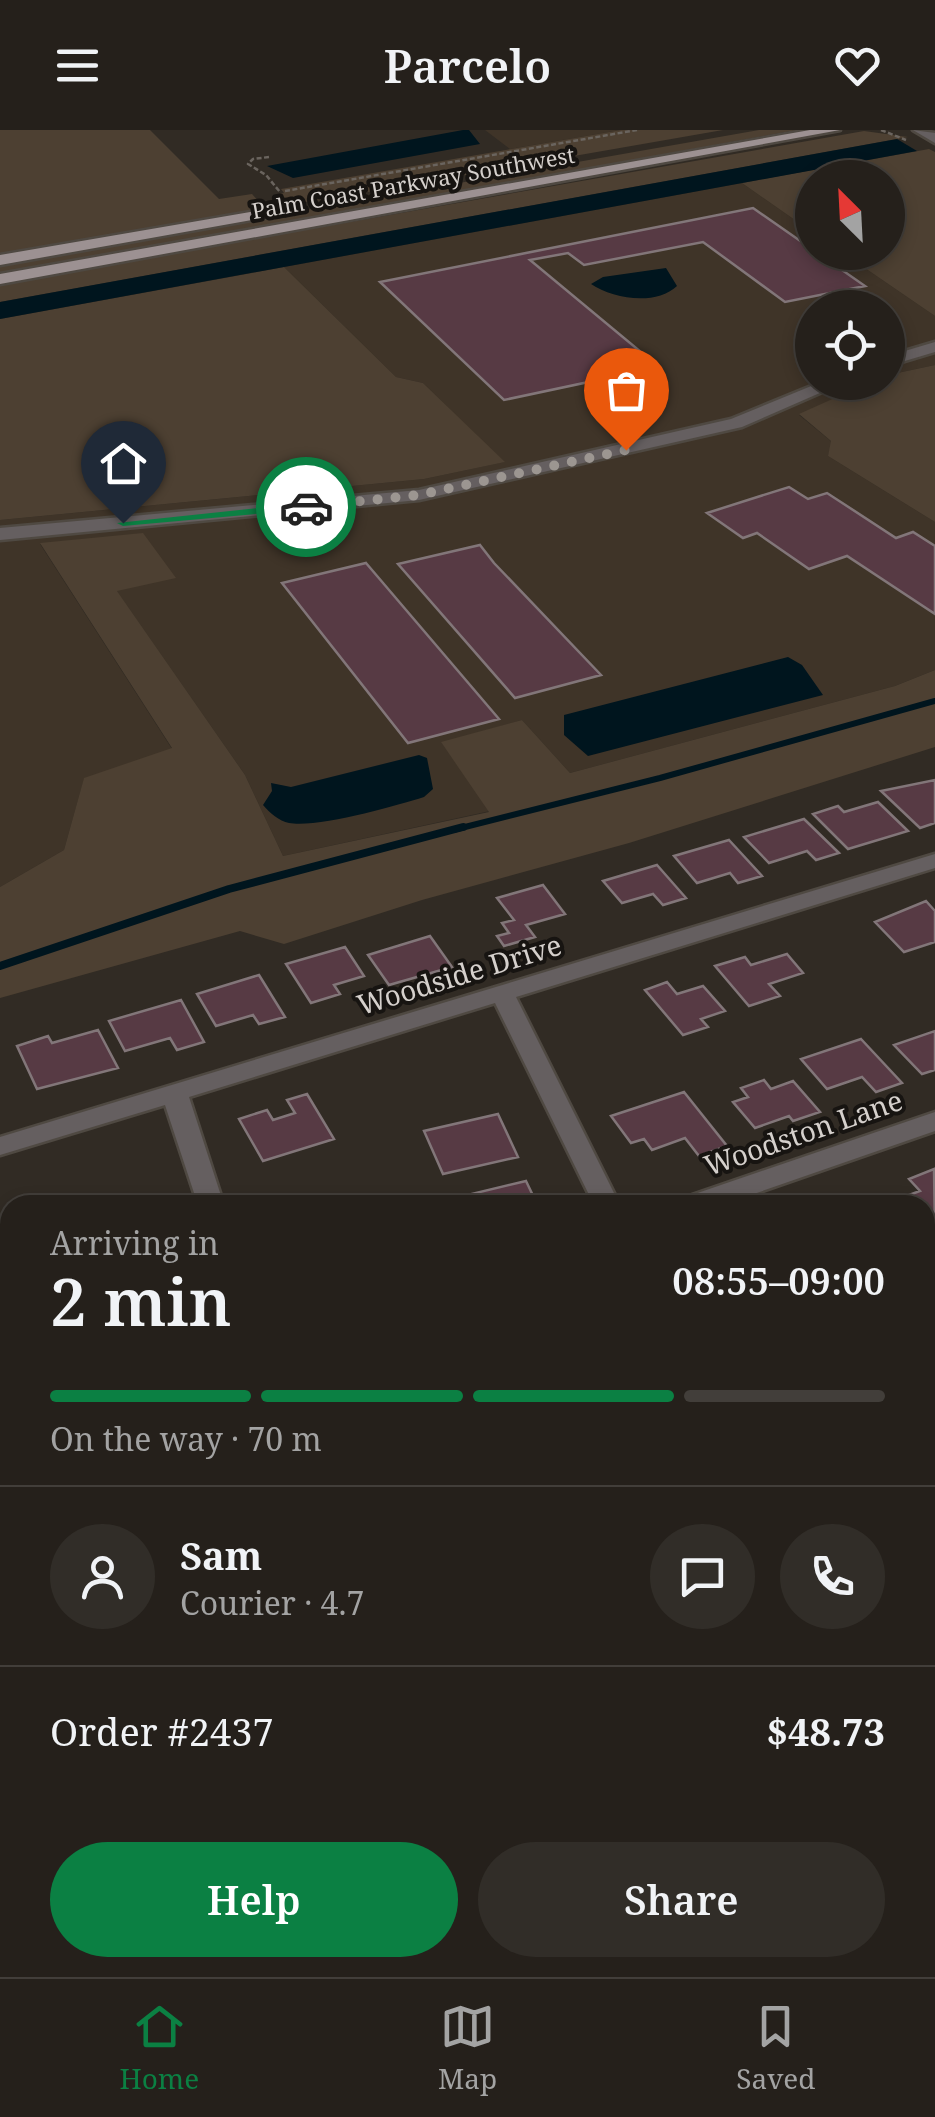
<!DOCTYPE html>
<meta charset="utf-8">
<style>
body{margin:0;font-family:"Noto Serif",serif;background:#312d28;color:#f1f3f6;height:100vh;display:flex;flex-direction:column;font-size:38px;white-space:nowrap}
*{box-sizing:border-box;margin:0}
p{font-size:32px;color:#a3a3a3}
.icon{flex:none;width:55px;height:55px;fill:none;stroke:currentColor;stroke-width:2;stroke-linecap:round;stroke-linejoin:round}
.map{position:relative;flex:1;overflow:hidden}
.sheet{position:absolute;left:0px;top:1065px;width:935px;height:782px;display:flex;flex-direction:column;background:#25201b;border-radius:30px 30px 0 0;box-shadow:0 5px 15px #0003,0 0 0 2px #423e3a}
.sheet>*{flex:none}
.needle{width:65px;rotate:336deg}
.fabs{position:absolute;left:795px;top:30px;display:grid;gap:20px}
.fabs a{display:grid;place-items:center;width:110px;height:110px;border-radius:50%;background:#25201b;box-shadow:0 5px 15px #0003,0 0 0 2px #423e3a;font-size:50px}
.pin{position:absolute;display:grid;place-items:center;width:85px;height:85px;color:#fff;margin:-102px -42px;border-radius:50% 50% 50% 0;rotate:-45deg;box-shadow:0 0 10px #0007}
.pin .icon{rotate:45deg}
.courier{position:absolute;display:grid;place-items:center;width:100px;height:100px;margin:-50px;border:8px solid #0b8043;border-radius:50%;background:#fff;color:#222;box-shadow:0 2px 12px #0007}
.headline em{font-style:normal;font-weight:600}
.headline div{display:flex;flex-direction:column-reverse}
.headline{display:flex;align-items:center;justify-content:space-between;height:170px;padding:0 50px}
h1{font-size:65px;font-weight:600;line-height:75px}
.bar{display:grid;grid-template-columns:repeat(4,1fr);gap:15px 10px;align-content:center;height:120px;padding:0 50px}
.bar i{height:12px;border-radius:8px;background:#423e3a}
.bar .active{background:#0b8043}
.bar p{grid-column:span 4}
.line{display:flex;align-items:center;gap:25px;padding:0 50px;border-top:2px solid #423e3a}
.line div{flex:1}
.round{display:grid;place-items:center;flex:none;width:105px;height:105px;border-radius:52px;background:#312d28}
.action{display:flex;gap:20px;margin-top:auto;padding:20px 50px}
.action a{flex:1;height:115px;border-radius:60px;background:#0b8043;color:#fff;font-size:40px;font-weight:600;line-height:115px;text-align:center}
.action a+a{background:#312d28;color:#f1f3f6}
header{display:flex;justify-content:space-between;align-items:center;height:130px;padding:0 50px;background:#25201b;font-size:45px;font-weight:600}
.tab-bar{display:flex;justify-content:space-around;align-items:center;height:140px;border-top:2px solid #423e3a;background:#25201b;font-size:28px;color:#a3a3a3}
.tab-bar a{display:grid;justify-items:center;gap:5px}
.tab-bar .active{color:#0b8043}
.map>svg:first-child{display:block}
.built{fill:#3f3428}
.green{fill:#4d4032}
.water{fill:#00151e}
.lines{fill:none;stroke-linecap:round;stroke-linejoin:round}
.stream-far1{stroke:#00151e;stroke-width:6}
.stream{stroke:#00151e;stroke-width:8}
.building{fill:#573a44;stroke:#827679;stroke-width:2.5}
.minor-casing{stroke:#4f4942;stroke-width:5}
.tertiary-casing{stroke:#4f4942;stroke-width:5}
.primary-casing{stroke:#4f4942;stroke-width:5}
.path{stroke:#6a645e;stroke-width:2.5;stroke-dasharray:5 2.5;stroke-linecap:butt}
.minor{fill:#655f60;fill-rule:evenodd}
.tertiary{fill:#655f60;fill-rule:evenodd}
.primary{fill:#9c9192;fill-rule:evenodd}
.route{fill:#0b8043}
.done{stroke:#9c9691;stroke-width:10;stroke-dasharray:0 18}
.labels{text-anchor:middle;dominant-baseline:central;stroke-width:8;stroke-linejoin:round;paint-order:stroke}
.far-street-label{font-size:22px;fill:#d5d0cc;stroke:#171411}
.street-label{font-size:28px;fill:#d5d0cc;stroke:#171411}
</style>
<header><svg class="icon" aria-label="menu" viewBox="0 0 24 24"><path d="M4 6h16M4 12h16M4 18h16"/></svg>Parcelo<svg class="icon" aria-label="heart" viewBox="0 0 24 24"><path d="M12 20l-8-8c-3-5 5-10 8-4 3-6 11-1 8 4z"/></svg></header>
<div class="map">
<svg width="935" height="1847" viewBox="0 0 935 1847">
<rect width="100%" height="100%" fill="#312b24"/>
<path class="built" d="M 485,0 L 621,0 L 510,19 Z
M 742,53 L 812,102 L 812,122 L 843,123 L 935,186 L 935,235 L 888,245 L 888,178 L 812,178 L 812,252 L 868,253 L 799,285 L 832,312 L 828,326 L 935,392 L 935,540 L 895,556 L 570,643 L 522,590 L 442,613 L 490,681 L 283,726 L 245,645 L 116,460 L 40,414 L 172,619 L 84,649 L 64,720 L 0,757 L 0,390 L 424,349 L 504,332 L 423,253 L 396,247 L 284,137 Z"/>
<path class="green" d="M 0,0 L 150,0 L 219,69 L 252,64 L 262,75 L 251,83 L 0,127 Z
M 621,0 L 723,0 L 310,72 L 290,71 L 279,64 L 284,63 L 281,59 Z
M 759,0 L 797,0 L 0,145 L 0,134 Z
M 864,1 L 908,7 L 0,172 L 0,154 Z
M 929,19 L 935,22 L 935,186 L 843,123 L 888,122 L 888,48 L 812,48 L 812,102 L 742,53 Z
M 284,137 L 396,247 L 423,253 L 505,332 L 424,349 L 0,390 L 0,189 Z
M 935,235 L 935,392 L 828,326 L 831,311 L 799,284 L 868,253 L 888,252 L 888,245 Z
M 143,403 L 176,448 L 117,461 L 245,645 L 283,726 L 489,682 L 441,612 L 522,590 L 570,643 L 895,556 L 935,540 L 935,617 L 629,713 L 422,770 L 284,814 L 240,801 L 0,868 L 0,757 L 64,720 L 84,648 L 172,618 L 40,413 Z"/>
<path class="water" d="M 463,0 L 469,0 L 480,14 L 293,48 L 267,36 Z
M 897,9 L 917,21 L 0,189 L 0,172 Z
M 666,138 L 677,156 C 656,176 613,169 591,154 L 603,147 Z
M 788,527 L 802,535 L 823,565 L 588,626 L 564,605 L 564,585 Z
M 419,625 L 427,628 L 433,659 L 424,667 C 395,676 318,698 289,693 C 279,691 270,683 263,675 L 272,661 L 271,653 L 291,657 Z"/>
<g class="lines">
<path class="stream-far1" d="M 453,700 L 660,648 L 935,571"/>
<path class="stream" d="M 0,836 L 229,759 L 463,697"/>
</g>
<path class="building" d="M 753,78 L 865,156 L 785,172 L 703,112 L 584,135 L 568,123 L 530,130 L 659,237 L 504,270 L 380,152 Z
M 789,357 L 808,369 L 827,363 L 896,408 L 913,402 L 935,416 L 935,484 L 847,426 L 809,439 L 757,403 L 743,408 L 707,383 Z
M 480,415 L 494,433 L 601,545 L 515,568 L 398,434 Z
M 366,433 L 499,589 L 408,613 L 282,453 Z
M 935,650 L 935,693 L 920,698 L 881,661 Z
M 878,672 L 908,701 L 848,719 L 813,684 L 838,676 L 844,682 Z
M 804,689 L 839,723 L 816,730 L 807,721 L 769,733 L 744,707 Z
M 729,710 L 762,746 L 738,753 L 730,743 L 697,753 L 674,726 Z
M 657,735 L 686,768 L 663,775 L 653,764 L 622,773 L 603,751 Z
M 543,755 L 565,784 L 526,795 L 535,807 L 504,816 L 497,806 L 509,803 L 502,793 L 514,790 L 497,768 Z
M 926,771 L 935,781 L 935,812 L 904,822 L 875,792 Z
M 430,806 L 452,837 L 389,855 L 368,825 Z
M 345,817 L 364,846 L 334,855 L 340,864 L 311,873 L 286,834 Z
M 787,824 L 803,843 L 769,854 L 780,866 L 749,876 L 715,836 L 745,827 L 751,835 Z
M 259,845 L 285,887 L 259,894 L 253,885 L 216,896 L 197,864 Z
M 667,852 L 677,864 L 703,856 L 725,881 L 701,889 L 708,897 L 683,905 L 645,860 Z
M 181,870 L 204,912 L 177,920 L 170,908 L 125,921 L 109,891 Z
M 98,900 L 118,938 L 37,959 L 17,916 L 48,906 L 52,913 Z
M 935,901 L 935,940 L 922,944 L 894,915 Z
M 861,909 L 902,953 L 876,962 L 862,947 L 827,959 L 801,929 Z
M 764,950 L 771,959 L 793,951 L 820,982 L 793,991 L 789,986 L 755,998 L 733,972 L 748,967 L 741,958 Z
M 684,962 L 727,1016 L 699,1026 L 685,1008 L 652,1020 L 644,1009 L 631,1013 L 611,986 Z
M 307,964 L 334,1009 L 263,1031 L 239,989 L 267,980 L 273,990 L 295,983 L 287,970 Z
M 498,984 L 518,1027 L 443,1044 L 424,1001 Z
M 934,1039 L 935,1105 L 925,1105 L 925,1075 L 890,1072 L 920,1061 L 909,1049 Z
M 526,1051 L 537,1074 L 467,1075 L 463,1066 Z
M 0,1093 L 10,1096 L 10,1127 L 5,1135 L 0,1133 Z
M 931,1186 L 935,1191 L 935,1271 L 925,1275 L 925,1189 Z
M 926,1407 L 935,1419 L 935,1491 L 925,1495 Z
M 935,1518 L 935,1557 L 930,1560 L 925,1552 L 925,1523 Z
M 10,1541 L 10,1622 L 0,1626 L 0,1544 Z
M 10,1648 L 10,1747 L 0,1751 L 0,1652 Z
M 10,1767 L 10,1831 L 0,1778 L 0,1770 Z
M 11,1838 L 74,1838 L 45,1847 L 13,1847 Z
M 261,1838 L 348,1838 L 351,1847 L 264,1847 Z"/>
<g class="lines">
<g class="minor-casing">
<path id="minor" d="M 935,212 L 935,222 L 888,236 L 888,226 Z
M 821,252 L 845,252 L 742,297 L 419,370 L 0,410 L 0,398 L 419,360 L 731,289 Z
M 935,724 L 935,738 L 516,867 L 620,1075 L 594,1075 L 495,873 L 189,967 L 224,1075 L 198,1075 L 165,975 L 0,1025 L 0,1007 Z
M 935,982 L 935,1001 L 722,1075 L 680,1075 L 683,1068 Z
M 935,1325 L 935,1350 L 925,1353 L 925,1328 Z
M 925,1626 L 935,1629 L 935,1666 L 925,1662 Z
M 444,1838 L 480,1838 L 483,1847 L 447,1847 Z"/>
</g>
<g class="tertiary-casing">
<path id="tertiary" d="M 913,0 L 935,3 L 935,13 Z"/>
</g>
<g class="primary-casing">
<path id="primary" d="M 810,0 L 840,0 L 0,154 L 0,144 Z
M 291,75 L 298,79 L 296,82 L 0,135 L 0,125 Z"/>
</g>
<path class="path" d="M 881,0 L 906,10
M 269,27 L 253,29 L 248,34 L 266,45 L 280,62
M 285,61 L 637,0"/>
<use href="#minor" class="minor"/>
<use href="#tertiary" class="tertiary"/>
<use href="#primary" class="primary"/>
</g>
<path class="route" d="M 306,373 L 310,379 L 123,396 L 117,393 Z"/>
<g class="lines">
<path class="done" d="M 306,377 L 419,365 L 626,320"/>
</g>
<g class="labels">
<g class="far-street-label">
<text transform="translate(413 52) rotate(-10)">Palm Coast Parkway Southwest</text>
</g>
<g class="street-label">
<text transform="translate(459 844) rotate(-17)">Woodside Drive</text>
<text transform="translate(803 1002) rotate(-19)">Woodston Lane</text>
</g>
</g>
</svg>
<div class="fabs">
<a><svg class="needle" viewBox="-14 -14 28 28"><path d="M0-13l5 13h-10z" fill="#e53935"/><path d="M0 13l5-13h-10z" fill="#a3a3a3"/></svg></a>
<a><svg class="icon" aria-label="locate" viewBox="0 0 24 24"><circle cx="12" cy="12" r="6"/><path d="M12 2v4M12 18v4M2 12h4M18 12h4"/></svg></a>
</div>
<div class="pin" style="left:626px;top:320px;background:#ea580c"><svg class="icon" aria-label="bag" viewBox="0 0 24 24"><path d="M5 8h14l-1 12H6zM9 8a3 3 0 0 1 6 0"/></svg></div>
<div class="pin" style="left:123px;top:393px;background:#1f2937"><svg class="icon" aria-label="home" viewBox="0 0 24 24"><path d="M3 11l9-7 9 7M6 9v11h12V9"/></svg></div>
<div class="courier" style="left:306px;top:377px"><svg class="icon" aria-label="car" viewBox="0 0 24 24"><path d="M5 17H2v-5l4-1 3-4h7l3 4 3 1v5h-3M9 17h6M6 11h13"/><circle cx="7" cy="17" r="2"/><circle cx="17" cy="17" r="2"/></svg></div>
<section class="sheet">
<div class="headline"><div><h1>2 min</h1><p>Arriving in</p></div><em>08:55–09:00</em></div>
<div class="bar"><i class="active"></i><i class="active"></i><i class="active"></i><i></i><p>On the way · 70 m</p></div>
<div class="line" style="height:180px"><a class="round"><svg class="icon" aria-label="person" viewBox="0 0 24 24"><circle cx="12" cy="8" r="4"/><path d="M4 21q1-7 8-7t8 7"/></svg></a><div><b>Sam</b><p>Courier · 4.7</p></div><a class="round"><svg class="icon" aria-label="chat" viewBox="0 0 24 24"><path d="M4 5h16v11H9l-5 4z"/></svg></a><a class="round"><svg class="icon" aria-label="phone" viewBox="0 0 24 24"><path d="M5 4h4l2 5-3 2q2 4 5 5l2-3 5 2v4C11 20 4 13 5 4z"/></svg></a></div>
<div class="line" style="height:130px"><div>Order #2437</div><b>$48.73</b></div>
<div class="action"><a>Help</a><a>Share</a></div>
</section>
</div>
<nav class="tab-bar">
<a class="active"><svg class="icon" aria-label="home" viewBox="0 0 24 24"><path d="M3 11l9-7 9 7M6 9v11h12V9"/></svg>Home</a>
<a><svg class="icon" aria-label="map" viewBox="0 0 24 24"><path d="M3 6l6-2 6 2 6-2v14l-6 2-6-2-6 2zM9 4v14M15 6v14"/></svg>Map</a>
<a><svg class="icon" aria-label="saved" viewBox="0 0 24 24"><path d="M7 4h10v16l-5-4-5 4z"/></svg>Saved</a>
</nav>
